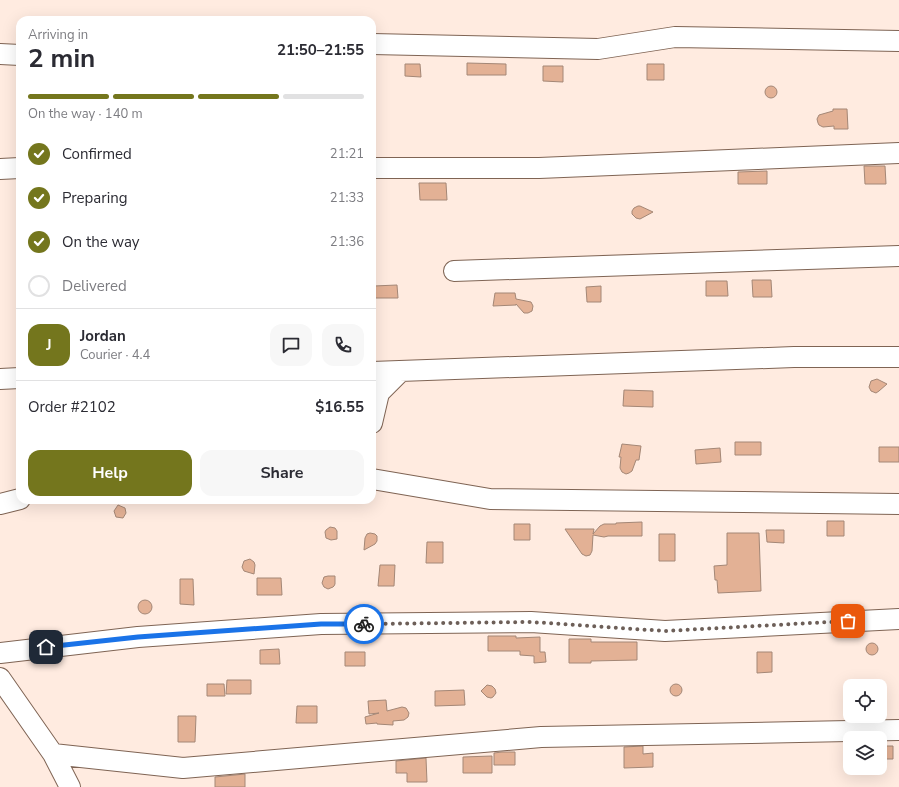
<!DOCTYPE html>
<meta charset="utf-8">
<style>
body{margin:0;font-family:"Nunito Sans",sans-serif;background:#f7f7f7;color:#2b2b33;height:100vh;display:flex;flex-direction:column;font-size:15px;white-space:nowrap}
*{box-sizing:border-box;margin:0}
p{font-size:13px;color:#7c7c81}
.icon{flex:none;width:22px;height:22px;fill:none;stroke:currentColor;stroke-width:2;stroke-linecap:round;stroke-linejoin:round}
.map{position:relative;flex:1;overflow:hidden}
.panel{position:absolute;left:16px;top:16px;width:360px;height:488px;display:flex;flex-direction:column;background:#fff;border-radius:12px;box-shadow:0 4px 16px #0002}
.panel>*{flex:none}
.controls{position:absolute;left:843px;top:679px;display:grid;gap:8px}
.controls a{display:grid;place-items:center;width:44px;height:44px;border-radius:8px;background:#fff;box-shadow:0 4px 16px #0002;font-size:20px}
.pin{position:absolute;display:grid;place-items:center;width:34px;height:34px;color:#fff;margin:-17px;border-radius:8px;box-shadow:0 2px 6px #0006}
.courier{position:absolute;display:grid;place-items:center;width:40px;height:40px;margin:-20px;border:3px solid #1a73e8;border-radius:50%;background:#fff;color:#222;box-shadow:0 1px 5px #0007}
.summary em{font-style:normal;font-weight:700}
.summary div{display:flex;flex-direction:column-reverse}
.summary{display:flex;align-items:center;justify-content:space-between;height:68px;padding:0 12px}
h1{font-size:26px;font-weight:700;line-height:30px}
.bar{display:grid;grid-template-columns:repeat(4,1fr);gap:6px 4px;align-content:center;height:48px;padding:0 12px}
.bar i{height:5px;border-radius:3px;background:#e1e1e2}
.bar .active{background:#74761d}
.bar p{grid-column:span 4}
.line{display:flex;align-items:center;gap:10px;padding:0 12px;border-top:1px solid #e1e1e2}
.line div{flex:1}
.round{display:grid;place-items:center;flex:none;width:42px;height:42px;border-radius:12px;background:#f7f7f7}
ol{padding:0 12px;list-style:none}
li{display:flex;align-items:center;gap:12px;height:44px}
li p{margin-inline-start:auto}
li .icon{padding:4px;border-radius:50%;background:#74761d;color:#fff;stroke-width:4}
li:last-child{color:#7c7c81}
li i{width:22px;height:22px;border:2px solid #e1e1e2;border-radius:50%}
.primary-button{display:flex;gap:8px;margin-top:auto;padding:8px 12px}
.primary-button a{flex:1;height:46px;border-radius:12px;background:#74761d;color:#fff;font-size:16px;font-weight:700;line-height:46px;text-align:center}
.primary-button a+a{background:#f7f7f7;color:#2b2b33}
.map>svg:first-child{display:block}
.building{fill:#e3b195;stroke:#a48776}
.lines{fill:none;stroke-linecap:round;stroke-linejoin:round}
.minor-casing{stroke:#7f6454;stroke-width:22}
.minor{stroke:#fff;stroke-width:20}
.done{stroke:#6d5f58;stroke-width:4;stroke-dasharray:0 7.2}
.route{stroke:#1a73e8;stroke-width:5}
</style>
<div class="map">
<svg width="899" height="787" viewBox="0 0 899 787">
<rect width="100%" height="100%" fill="#ffebe0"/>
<path class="building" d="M 467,63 L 506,64 L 506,75 L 467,75 Z
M 405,64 L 420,64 L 421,77 L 405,76 Z
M 647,64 L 664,64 L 664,80 L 647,80 Z
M 543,66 L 563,66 L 563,82 L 543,81 Z
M765 92a6 6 0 1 1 12 0a6 6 0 1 1-12 0Z
M 833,109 L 847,109 L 848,129 L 834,129 L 834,126 L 823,127 L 819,125 L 818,123 L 817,119 L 819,115 L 833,111 Z
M 864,166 L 885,166 L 886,184 L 865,184 Z
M 767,171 L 767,184 L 738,184 L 738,172 Z
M 419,183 L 446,183 L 447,200 L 420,200 Z
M 638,206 L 640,206 L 653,212 L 640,219 L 636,218 L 632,214 L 632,211 L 634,208 Z
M 752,280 L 771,280 L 772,297 L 753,297 Z
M 706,281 L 727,281 L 728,296 L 706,296 Z
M 397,285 L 398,298 L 374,298 L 374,286 Z
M 601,286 L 601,302 L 587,302 L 586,287 Z
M 495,293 L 515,293 L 516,299 L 531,302 L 533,306 L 532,311 L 528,313 L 524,313 L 516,304 L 516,305 L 493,306 Z
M 877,379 L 887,384 L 879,391 L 876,393 L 871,391 L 869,387 L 871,381 Z
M 624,390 L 653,391 L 653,407 L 623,406 Z
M 735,442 L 761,442 L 761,455 L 735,455 Z
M 622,444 L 641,446 L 639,460 L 636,460 L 632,471 L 629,473 L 626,474 L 622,472 L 620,468 L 621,457 L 619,457 Z
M 879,447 L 899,447 L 899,462 L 879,462 Z
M 720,448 L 721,462 L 696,464 L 695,450 Z
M 118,505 L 125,508 L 126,513 L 123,518 L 116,517 L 114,511 Z
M 827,521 L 844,521 L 844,536 L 827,536 Z
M 642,522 L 642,536 L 608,536 L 604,537 L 593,535 L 592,551 L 590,555 L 586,556 L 582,554 L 565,529 L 594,529 L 593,534 L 600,526 L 604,524 L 616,524 L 616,523 Z
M 514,524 L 530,524 L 530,540 L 514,540 Z
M 330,527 L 335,528 L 337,531 L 337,539 L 331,540 L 326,538 L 325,532 L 326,530 Z
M 766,530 L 784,530 L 784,543 L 767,542 Z
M 370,533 L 375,534 L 377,536 L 377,541 L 375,544 L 364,550 L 365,538 L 367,534 Z
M 727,533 L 759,533 L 761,591 L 718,593 L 717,580 L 715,580 L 714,566 L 727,565 Z
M 659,534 L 675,534 L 675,561 L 659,561 Z
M 427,542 L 443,542 L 443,563 L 426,563 Z
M 250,559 L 254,562 L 255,565 L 254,574 L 244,571 L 242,567 L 244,561 Z
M 380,565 L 395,565 L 394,586 L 378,586 Z
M 328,576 L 335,576 L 335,584 L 334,586 L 333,587 L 328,589 L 324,587 L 322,583 L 324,577 Z
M 257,578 L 281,578 L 282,595 L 257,595 Z
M 180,579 L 193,579 L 194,605 L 180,604 Z
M138 607a7 7 0 1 1 14 0a7 7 0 1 1-14 0Z
M 488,636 L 516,636 L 516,638 L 540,637 L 540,652 L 545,652 L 546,662 L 534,663 L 534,656 L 520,655 L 520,651 L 488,651 Z
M 569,639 L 591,639 L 591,642 L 637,642 L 637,660 L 591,661 L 591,663 L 569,663 Z
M866 649a6 6 0 1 1 12 0a6 6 0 1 1-12 0Z
M 279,649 L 280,664 L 260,664 L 260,650 Z
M 345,652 L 365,652 L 365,666 L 345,666 Z
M 757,652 L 772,652 L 772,672 L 757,673 Z
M 227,680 L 251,680 L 251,694 L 226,694 Z
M670 690a6 6 0 1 1 12 0a6 6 0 1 1-12 0Z
M 207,684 L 224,684 L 225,696 L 207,696 Z
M 487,685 L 492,686 L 495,689 L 496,693 L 493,697 L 491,698 L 487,697 L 481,691 Z
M 464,690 L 465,705 L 435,706 L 435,691 Z
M 386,700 L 387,711 L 402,707 L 406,708 L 409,713 L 408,717 L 404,720 L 393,721 L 393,725 L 377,724 L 377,723 L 366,724 L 365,717 L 379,713 L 369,714 L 368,701 Z
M 297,706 L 317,706 L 317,723 L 296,723 Z
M 178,716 L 196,716 L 195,742 L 178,742 Z
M 643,746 L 643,754 L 653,753 L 653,767 L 624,768 L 624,747 Z
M 880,746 L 893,746 L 893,759 L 880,759 Z
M 502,752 L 515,752 L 515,765 L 494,765 L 494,753 Z
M 492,756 L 492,773 L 463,773 L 463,757 Z
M 426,758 L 427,782 L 407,782 L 407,773 L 396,773 L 396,761 Z
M 245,774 L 245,787 L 215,787 L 215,777 Z"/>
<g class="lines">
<g class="minor-casing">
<path id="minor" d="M 372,44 L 598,49 L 675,37 L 899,41
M 0,54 L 20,55
M 372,168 L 539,168 L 899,153
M 0,169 L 20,168
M 454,271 L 899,256
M 372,372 L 794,357 L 899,357
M 0,379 L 20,378
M 372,423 L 379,393 L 401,371
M 372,479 L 490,499 L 899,504
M 0,504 L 20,499
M 0,653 L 138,637 L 321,624 L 531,622 L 665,631 L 899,619
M 0,678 L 53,754 L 70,787
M 53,754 L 183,768 L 541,737 L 899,730"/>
</g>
<use href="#minor" class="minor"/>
</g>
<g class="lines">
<path class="done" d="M 364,624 L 531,622 L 665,631 L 848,621"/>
<path class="route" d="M 46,647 L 138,637 L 321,624 L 364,624"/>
</g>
</svg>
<div class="controls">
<a><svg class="icon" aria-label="locate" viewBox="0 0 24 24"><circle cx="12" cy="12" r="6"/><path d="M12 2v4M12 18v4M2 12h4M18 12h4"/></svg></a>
<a><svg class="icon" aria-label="layers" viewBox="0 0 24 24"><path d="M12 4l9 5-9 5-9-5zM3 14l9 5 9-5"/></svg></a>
</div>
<div class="pin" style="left:848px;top:621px;background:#ea580c"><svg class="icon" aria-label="bag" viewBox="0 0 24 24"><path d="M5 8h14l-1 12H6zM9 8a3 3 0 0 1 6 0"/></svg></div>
<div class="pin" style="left:46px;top:647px;background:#1f2937"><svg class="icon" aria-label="home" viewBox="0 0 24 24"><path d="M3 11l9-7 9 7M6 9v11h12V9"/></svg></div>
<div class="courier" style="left:364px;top:624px"><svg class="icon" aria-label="bike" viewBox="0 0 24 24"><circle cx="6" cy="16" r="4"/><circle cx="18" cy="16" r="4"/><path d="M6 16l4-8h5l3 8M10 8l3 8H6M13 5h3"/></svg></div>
<section class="panel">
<div class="summary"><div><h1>2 min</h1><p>Arriving in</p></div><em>21:50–21:55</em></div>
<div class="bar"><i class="active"></i><i class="active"></i><i class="active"></i><i></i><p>On the way · 140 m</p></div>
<ol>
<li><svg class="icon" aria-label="check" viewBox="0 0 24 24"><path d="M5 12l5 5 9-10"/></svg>Confirmed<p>21:21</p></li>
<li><svg class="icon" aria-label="check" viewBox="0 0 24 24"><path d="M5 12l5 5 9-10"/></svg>Preparing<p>21:33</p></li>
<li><svg class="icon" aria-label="check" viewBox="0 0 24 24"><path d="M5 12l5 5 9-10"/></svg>On the way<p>21:36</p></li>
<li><i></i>Delivered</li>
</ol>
<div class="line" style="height:72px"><b class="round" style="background:#74761d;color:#fff">J</b><div><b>Jordan</b><p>Courier · 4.4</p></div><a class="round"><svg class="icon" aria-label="chat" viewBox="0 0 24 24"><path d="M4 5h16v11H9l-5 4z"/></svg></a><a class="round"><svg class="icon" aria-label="phone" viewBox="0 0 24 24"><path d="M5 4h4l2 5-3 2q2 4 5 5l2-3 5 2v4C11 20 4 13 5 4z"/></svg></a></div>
<div class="line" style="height:52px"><div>Order #2102</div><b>$16.55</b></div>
<div class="primary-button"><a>Help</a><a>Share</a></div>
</section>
</div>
